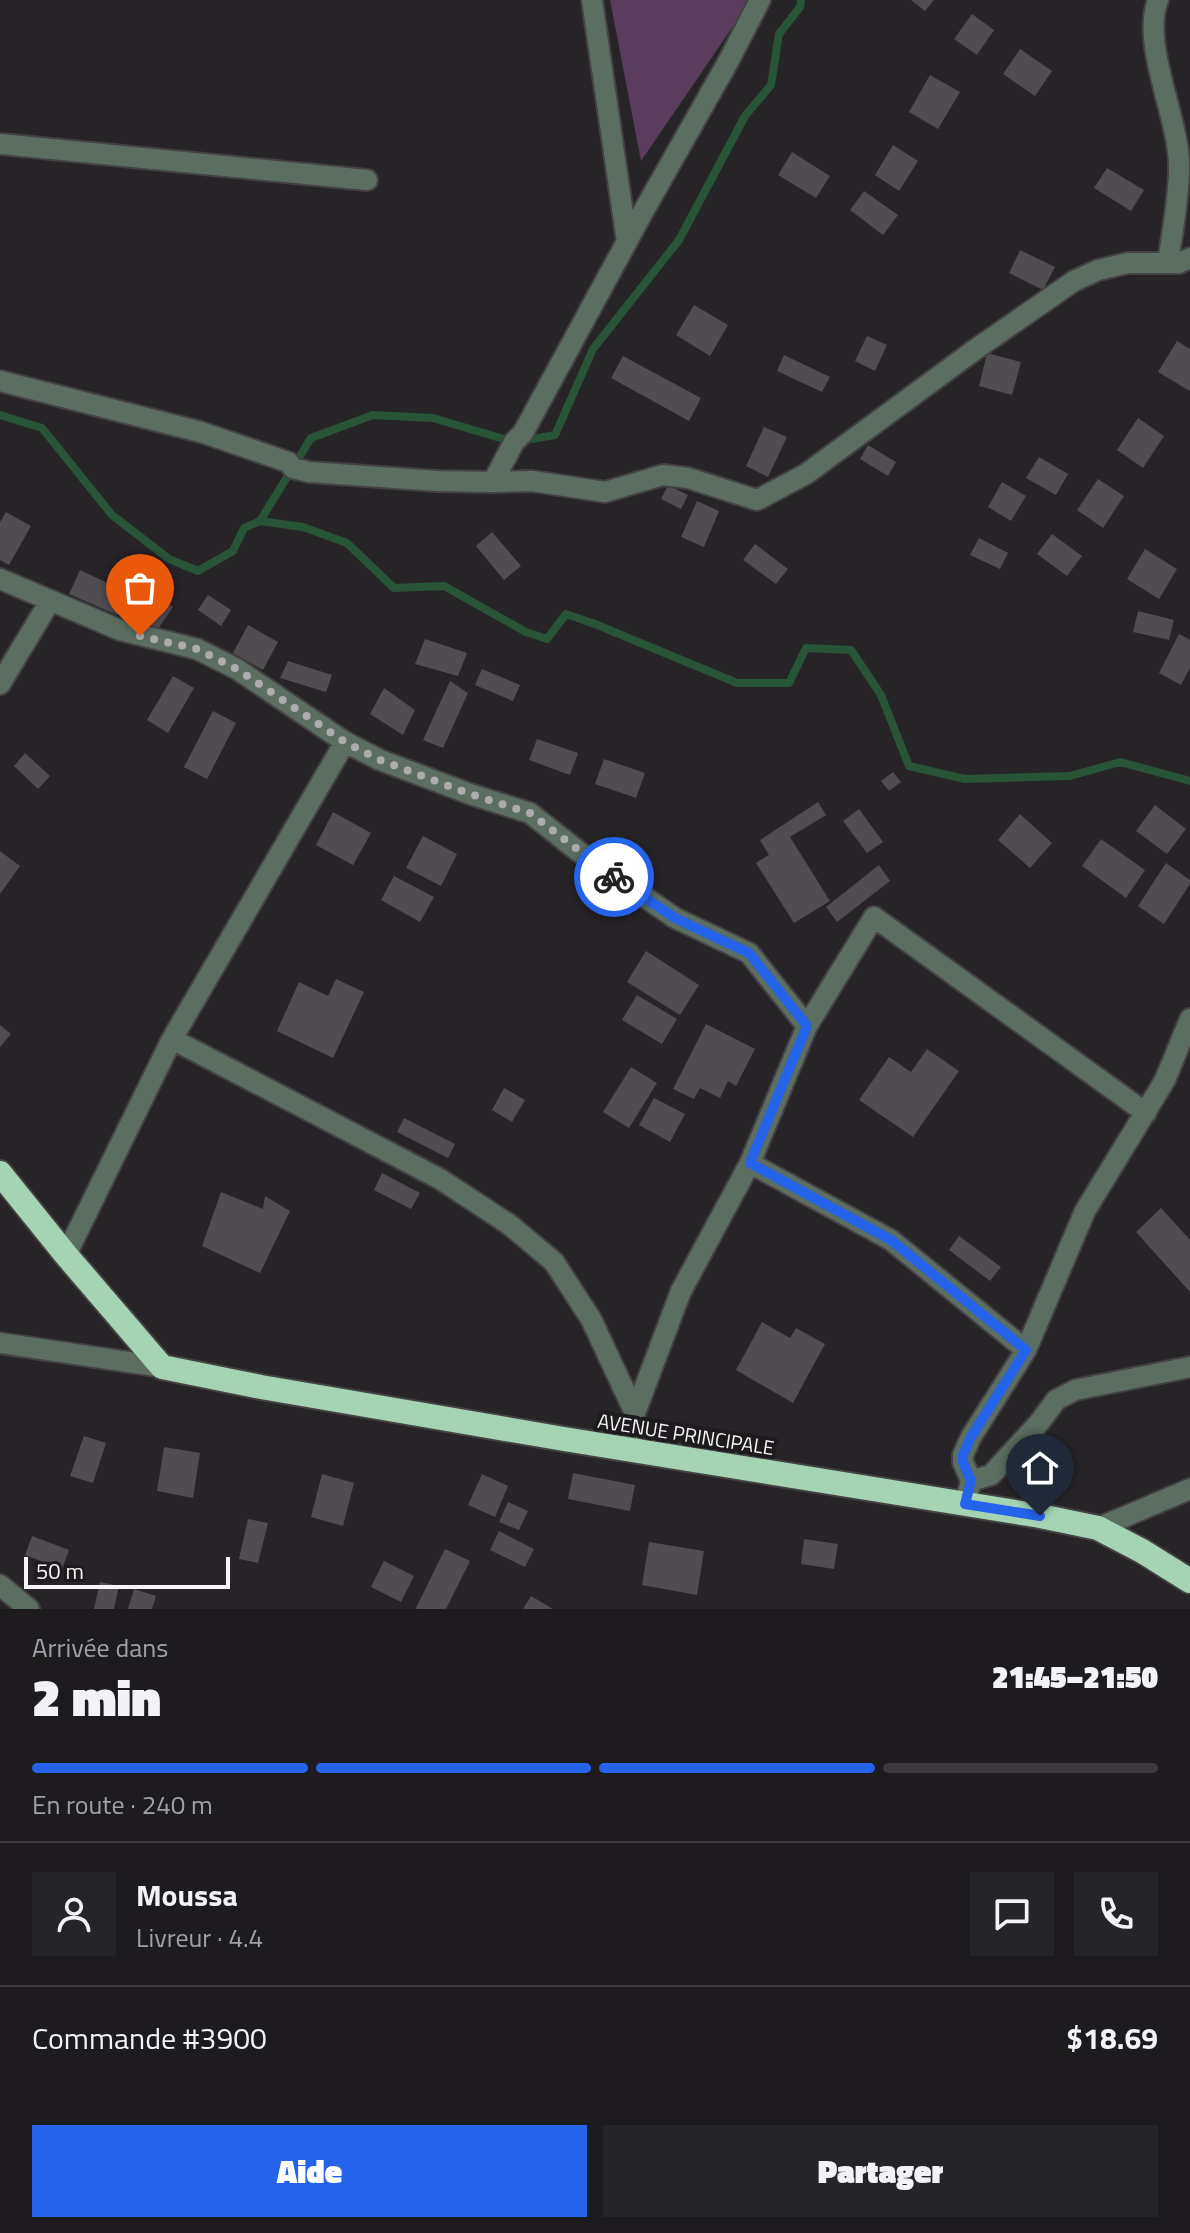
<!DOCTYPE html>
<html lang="fr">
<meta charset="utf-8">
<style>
body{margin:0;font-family:"Titillium Web",sans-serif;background:#252426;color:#f1f3f6;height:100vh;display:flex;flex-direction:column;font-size:30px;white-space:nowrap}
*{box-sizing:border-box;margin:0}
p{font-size:26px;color:#a0a1a4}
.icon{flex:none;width:44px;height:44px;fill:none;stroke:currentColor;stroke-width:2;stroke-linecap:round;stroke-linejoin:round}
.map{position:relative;height:1609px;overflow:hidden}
.drawer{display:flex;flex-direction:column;background:#1d1b1d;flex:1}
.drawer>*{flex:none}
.scale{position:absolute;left:24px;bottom:20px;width:206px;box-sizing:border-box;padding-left:8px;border:4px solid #f6f4f6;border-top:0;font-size:22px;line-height:28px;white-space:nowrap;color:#f6f4f6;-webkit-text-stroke:6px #1e1b1e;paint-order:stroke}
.pin{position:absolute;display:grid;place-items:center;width:68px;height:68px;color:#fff;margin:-82px -34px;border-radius:50% 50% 50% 0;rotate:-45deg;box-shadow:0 0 8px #0007}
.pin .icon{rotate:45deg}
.courier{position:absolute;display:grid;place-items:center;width:80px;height:80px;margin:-40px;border:6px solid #2563eb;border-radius:50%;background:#fff;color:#222;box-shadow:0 2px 10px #0007}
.head em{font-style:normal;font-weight:800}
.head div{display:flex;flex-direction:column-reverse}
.head{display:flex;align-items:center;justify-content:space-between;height:136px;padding:0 32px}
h1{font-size:52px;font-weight:800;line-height:60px}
.bar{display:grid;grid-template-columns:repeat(4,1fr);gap:12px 8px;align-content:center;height:96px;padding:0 32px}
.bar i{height:10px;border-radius:6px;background:#3b393b}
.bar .on{background:#2563eb}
.bar p{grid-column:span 4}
.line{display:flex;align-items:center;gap:20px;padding:0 32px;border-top:2px solid #3b393b}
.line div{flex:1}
.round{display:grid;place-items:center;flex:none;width:84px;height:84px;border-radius:0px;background:#252426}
.cta{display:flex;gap:16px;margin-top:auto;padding:16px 32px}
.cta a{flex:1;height:92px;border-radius:0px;background:#2563eb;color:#fff;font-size:32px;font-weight:800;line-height:92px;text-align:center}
.cta a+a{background:#252426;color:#f1f3f6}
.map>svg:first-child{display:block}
.green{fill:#5a3d5c}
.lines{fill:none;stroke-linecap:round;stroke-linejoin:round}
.stream{stroke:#285438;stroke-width:8}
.building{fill:#504d50}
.minor-casing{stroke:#444144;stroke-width:24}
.highway-casing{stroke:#444144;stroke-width:28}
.minor{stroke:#5b6e61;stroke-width:20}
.highway{stroke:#a4d4b3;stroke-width:24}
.done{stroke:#aeabae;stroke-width:8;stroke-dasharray:0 14.4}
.route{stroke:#2563eb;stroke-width:10}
.labels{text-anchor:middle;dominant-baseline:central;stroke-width:8;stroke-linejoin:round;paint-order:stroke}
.street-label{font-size:20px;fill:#f6f4f6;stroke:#1e1b1e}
</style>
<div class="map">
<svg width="1190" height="1609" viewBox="0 0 1190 1609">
<rect width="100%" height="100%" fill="#272427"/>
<path class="green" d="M 610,0 L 751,0 L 641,161 Z"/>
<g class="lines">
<path class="stream" d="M 0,415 L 42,428 L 112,515 L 169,559 L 198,571 L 233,551 L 244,528 L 260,521 L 303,527 L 347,543 L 394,588 L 444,586 L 526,632 L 547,639 L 566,614 L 595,624 L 737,683 L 789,683 L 806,648 L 851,650 L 881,695 L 909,766 L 965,779 L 1070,776 L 1120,762 L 1190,781
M 260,521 L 311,438 L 373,415 L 433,418 L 514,442 L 555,435 L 593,349 L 679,240 L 745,116 L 771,85 L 779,34 L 800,7 L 801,0"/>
</g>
<path class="building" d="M 911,0 L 934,0 L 925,11 Z
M 972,14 L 994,30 L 977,55 L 954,39 Z
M 1020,49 L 1052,71 L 1035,96 L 1003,74 Z
M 930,75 L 960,92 L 938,129 L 909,112 Z
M 893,145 L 918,161 L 899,191 L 875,175 Z
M 792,152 L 830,176 L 816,198 L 778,175 Z
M 1107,168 L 1144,190 L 1131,211 L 1094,188 Z
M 864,191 L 898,215 L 883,235 L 850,210 Z
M 1020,250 L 1055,267 L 1043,290 L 1009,273 Z
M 694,305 L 728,325 L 710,356 L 676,335 Z
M 867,336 L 887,345 L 875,371 L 855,361 Z
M 1177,341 L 1190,349 L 1190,391 L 1158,372 Z
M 987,353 L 1021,362 L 1012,395 L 979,386 Z
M 784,355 L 830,377 L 822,392 L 777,371 Z
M 623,356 L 701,398 L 689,421 L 611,378 Z
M 1138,418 L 1164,436 L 1143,468 L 1117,450 Z
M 764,427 L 787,437 L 768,477 L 746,466 Z
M 868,445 L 896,462 L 888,476 L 860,459 Z
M 1039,457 L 1068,474 L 1056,495 L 1026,478 Z
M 1098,479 L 1124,496 L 1103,528 L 1077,510 Z
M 1002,482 L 1026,496 L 1011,521 L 988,507 Z
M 668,485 L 688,495 L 681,509 L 661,499 Z
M 697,501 L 719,511 L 704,547 L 681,537 Z
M 6,512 L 31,526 L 9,565 L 0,560 L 0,522 Z
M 492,532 L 521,566 L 504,580 L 476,546 Z
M 1052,534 L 1082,556 L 1067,576 L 1037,554 Z
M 979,538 L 1008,553 L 1000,569 L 970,555 Z
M 755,544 L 788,569 L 776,584 L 743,560 Z
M 1145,549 L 1177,569 L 1159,599 L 1127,579 Z
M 80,570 L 127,592 L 117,615 L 69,594 Z
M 153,592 L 173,607 L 157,630 L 136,615 Z
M 208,595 L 231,610 L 221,626 L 198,610 Z
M 1138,611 L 1174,620 L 1169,640 L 1133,632 Z
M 248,625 L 278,642 L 263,670 L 233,653 Z
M 1179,634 L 1190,640 L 1190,668 L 1181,685 L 1159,673 Z
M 425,639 L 467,653 L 458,676 L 415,664 Z
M 288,661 L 332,675 L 326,692 L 280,678 Z
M 482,669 L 520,685 L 513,701 L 475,685 Z
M 173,676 L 194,688 L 168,733 L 147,720 Z
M 450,681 L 468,693 L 443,748 L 423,740 Z
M 384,688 L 415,710 L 403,735 L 370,714 Z
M 213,711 L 236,723 L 207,779 L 184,767 Z
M 537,739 L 578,753 L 570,775 L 529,760 Z
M 25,753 L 50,776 L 38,789 L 14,766 Z
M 604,759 L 645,773 L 636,798 L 595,784 Z
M 893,772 L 901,782 L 889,791 L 881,781 Z
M 818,802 L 826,815 L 790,837 L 830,901 L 794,923 L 756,863 L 769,855 L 760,840 Z
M 1155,805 L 1186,829 L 1167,854 L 1136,831 Z
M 859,809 L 883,842 L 867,853 L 843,821 Z
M 333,812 L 371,833 L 353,865 L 316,845 Z
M 1020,814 L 1052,843 L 1030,868 L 998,840 Z
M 423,836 L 457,854 L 441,886 L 406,868 Z
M 1101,839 L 1145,870 L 1126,898 L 1082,866 Z
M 0,851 L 20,866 L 0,894 Z
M 1166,863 L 1190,880 L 1190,884 L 1164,924 L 1138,906 Z
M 879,865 L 890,881 L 837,922 L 826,907 Z
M 394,876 L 434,897 L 420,922 L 381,900 Z
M 646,951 L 699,985 L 680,1015 L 627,982 Z
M 336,979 L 364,992 L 333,1058 L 277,1031 L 299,982 L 328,996 Z
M 637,995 L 677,1019 L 662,1044 L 622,1020 Z
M 706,1024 L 755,1049 L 736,1086 L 728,1081 L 720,1098 L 700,1088 L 694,1099 L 673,1089 Z
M 0,1025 L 11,1034 L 0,1047 Z
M 927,1049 L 959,1071 L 913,1137 L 859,1100 L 889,1057 L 911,1072 Z
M 631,1067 L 657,1083 L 629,1128 L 603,1112 Z
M 504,1088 L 525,1100 L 512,1122 L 492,1110 Z
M 654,1098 L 685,1114 L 670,1142 L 639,1125 Z
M 404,1118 L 455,1144 L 448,1158 L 397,1132 Z
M 382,1173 L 420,1193 L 411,1209 L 374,1190 Z
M 221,1192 L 263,1209 L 265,1196 L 290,1211 L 260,1273 L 202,1246 Z
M 1161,1208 L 1190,1240 L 1190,1292 L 1136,1232 Z
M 959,1236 L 1001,1267 L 990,1281 L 949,1250 Z
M 762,1322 L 790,1338 L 796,1328 L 825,1344 L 793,1403 L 736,1370 Z
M 84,1436 L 106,1443 L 93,1483 L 70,1476 Z
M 164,1447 L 200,1453 L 193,1498 L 157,1491 Z
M 573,1473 L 635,1485 L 630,1511 L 568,1499 Z
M 322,1474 L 354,1483 L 343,1526 L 311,1517 Z
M 482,1474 L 508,1486 L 495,1517 L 468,1505 Z
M 508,1502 L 528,1511 L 519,1530 L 499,1522 Z
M 248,1519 L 268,1523 L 258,1563 L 239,1559 Z
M 499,1531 L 534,1549 L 525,1567 L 490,1550 Z
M 32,1536 L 69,1550 L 62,1569 L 25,1555 Z
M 804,1539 L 838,1544 L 834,1569 L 801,1564 Z
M 649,1542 L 704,1551 L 697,1595 L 642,1585 Z
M 445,1549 L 470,1561 L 446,1609 L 417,1609 L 416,1608 Z
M 384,1561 L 414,1576 L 401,1602 L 371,1587 Z
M 100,1582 L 119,1586 L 114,1609 L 94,1609 Z
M 134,1589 L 156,1596 L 152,1609 L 128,1609 Z
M 531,1596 L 553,1609 L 523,1609 Z"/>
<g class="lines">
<g class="minor-casing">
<path id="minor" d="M 592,0 L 627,242
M 1158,0 C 1141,44 1178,116 1179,164 C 1180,193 1172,233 1168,263
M 0,144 L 367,180
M 0,381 L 201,432 L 288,462 L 293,468 L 309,472 L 437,481 L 493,482 L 514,442 L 523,433 L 643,212 L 728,62 L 760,0
M 493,482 L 532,481 L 605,492 L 663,475 L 688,478 L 757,500 L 806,474 L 976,349 L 1074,281 L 1098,270 L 1128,263 L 1179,263 L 1190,258
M 0,579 L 120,630 L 197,649 L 237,669 L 345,742 L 380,760 L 470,794 L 530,813 L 578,851 L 675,918 L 749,953 L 807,1026
M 0,684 L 50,601
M 172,1039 L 440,1179 L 510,1225 L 554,1262 L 591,1319 L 635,1413
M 750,1163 L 891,1240 L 1026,1350
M 66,1255 L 172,1039 L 345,742
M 0,1343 L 162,1367
M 630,1450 L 635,1413 L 681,1291 L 750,1163 L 807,1026 L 874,917 L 1146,1113
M 971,1481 L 991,1475 L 1039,1423 L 1056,1400 L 1075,1390 L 1190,1367
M 965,1504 L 971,1481 L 963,1462 L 963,1455 L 971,1437 L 1026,1350 L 1085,1211 L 1165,1080 L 1190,1019
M 1098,1528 L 1190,1489
M 0,1585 L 29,1609"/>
</g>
<g class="highway-casing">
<path id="highway" d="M 0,1173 L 66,1255 L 162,1367 L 261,1387 L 564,1439 L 1040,1516 L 1098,1528 L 1142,1551 L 1190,1581"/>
</g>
<use href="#minor" class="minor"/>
<use href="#highway" class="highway"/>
</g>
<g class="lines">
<path class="done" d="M 140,636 L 197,649 L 237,669 L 345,742 L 380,760 L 470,794 L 530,813 L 614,877"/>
<path class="route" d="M 614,877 L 675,918 L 749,953 L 807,1026 L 750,1163 L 891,1240 L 1026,1350 L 971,1437 L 963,1455 L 963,1462 L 971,1481 L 965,1504 L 1040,1516"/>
</g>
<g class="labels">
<g class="street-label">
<text transform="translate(686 1434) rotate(9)">AVENUE PRINCIPALE</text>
</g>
</g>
</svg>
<div class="scale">50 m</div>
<div class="pin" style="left:140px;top:636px;background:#ea580c"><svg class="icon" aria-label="bag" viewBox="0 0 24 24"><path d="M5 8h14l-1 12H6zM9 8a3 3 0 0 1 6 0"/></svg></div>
<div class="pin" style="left:1040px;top:1516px;background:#1f2937"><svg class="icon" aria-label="home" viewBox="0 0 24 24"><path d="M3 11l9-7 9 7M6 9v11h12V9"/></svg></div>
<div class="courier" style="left:614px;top:877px"><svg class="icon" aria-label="bike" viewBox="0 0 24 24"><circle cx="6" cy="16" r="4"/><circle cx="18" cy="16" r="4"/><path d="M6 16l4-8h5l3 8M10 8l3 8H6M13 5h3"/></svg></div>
</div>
<section class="drawer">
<div class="head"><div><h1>2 min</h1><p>Arrivée dans</p></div><em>21:45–21:50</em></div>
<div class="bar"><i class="on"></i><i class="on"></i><i class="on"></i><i></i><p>En route · 240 m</p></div>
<div class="line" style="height:144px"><a class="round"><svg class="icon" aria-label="person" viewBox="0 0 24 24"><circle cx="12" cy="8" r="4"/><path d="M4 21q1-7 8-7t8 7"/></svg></a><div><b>Moussa</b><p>Livreur · 4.4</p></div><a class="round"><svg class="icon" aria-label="chat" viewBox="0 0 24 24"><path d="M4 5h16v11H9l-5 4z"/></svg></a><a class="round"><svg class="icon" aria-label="phone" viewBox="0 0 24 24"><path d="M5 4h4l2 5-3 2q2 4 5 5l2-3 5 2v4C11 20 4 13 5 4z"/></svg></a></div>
<div class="line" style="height:104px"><div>Commande #3900</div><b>$18.69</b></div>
<div class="cta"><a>Aide</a><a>Partager</a></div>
</section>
